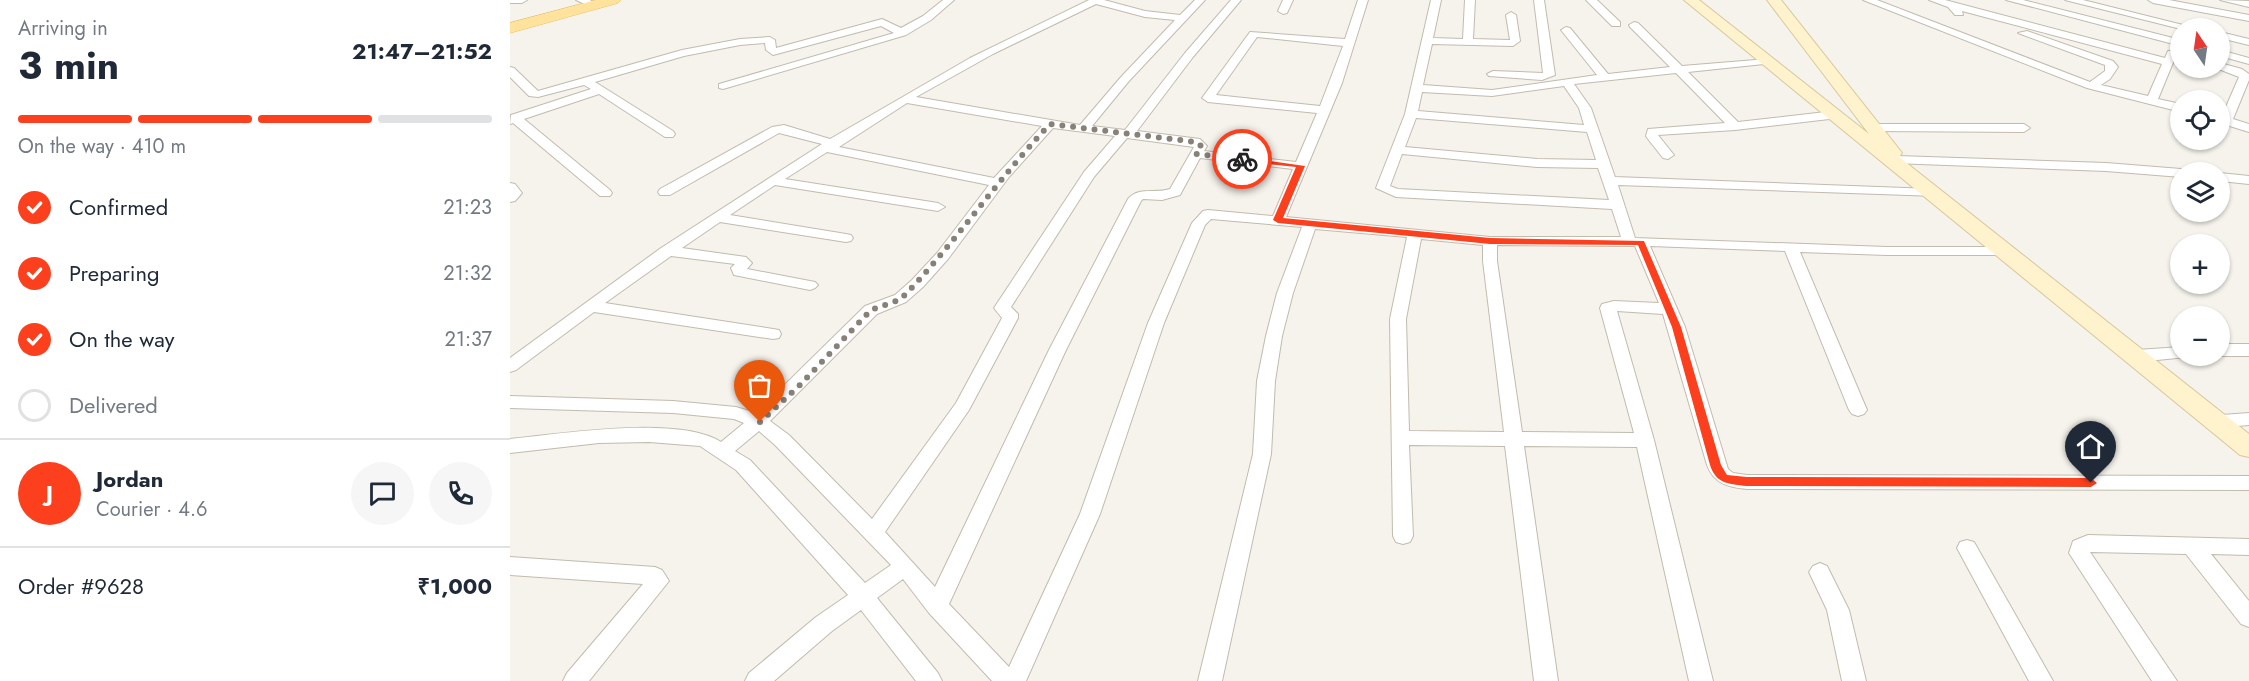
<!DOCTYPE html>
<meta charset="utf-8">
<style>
body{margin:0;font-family:Jost,sans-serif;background:#f6f6f7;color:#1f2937;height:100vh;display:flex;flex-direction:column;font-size:22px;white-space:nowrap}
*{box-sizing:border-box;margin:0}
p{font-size:20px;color:#747a83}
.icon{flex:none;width:33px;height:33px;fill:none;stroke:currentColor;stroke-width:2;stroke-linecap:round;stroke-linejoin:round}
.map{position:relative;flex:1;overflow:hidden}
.panel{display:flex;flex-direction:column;background:#fff;width:510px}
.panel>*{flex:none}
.needle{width:39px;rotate:347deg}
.fabs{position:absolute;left:1660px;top:18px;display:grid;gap:12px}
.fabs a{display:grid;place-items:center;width:60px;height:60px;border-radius:50%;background:#fff;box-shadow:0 2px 4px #0004;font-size:30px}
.pin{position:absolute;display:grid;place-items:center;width:51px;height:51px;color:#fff;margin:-62px -26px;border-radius:50% 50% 50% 0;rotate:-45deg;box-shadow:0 0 6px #0007}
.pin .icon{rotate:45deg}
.courier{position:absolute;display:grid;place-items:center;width:60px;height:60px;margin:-30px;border:4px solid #fc3f1d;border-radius:50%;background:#fff;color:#222;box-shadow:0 2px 8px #0007}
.summary em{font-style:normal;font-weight:700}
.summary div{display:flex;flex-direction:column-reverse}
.summary{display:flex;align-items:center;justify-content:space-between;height:102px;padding:0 18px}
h1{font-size:39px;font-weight:700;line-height:45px}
.bar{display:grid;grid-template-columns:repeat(4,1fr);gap:9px 6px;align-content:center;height:72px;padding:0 18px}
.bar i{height:8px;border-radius:4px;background:#e0e1e3}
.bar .active{background:#fc3f1d}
.bar p{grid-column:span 4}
.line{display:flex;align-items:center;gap:15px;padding:0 18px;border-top:2px solid #e0e1e3}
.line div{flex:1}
.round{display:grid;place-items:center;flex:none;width:63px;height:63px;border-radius:32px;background:#f6f6f7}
ol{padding:0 18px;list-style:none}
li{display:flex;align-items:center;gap:18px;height:66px}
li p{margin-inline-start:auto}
li .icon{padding:6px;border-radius:50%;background:#fc3f1d;color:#fff;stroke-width:4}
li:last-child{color:#747a83}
li i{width:33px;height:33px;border:3px solid #e0e1e3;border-radius:50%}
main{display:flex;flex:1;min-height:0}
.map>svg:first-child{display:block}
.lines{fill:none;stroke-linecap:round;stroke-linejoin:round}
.street-casing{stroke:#c2bbae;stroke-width:2}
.secondary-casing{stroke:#d6c79b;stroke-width:2}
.primary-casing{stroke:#e6c16a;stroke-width:1}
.street{fill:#fff;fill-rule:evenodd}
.secondary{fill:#fff3cd;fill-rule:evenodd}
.primary{fill:#ffe39c;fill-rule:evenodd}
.route{fill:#fc3f1d}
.done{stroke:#878178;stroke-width:6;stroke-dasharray:0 10.8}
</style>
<main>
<section class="panel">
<div class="summary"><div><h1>3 min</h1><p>Arriving in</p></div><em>21:47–21:52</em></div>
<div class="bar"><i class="active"></i><i class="active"></i><i class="active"></i><i></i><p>On the way · 410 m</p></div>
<ol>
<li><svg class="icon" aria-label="check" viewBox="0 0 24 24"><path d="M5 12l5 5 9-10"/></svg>Confirmed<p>21:23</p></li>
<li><svg class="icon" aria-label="check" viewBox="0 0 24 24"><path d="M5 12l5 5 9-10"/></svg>Preparing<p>21:32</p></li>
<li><svg class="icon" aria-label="check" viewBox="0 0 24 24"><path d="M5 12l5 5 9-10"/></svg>On the way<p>21:37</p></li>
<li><i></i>Delivered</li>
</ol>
<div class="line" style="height:108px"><b class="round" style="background:#fc3f1d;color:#fff">J</b><div><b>Jordan</b><p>Courier · 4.6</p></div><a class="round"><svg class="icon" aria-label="chat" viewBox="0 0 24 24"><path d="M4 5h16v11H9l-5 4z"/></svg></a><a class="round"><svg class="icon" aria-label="phone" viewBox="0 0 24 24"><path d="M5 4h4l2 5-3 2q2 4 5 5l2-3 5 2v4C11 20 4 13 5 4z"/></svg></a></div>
<div class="line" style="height:78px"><div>Order #9628</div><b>₹1,000</b></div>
</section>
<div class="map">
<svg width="1739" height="681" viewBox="0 0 1739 681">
<rect width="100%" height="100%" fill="#f6f3ec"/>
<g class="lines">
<g class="street-casing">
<path id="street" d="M 0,0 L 17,0 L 12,3 L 0,3 Z
M 66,0 L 80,0 L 84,3 L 79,6 Z
M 433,0 L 444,0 L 421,20 L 396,35 L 213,89 L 209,88 L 209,84 L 384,33 L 371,26 L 263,55 L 256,50 L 255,43 L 230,45 L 174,56 L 85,82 L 163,131 L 165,134 L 163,137 L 155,137 L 89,94 L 14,119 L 100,190 L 102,193 L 100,196 L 90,196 L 3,123 L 0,124 L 1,115 L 81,89 L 74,85 L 28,97 L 19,96 L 0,77 L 0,67 L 4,68 L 28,91 L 172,50 L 230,39 L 260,37 L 265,40 L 266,48 L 372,19 L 391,28 L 413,16 Z
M 579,0 L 594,0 L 635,11 L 670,15 L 685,0 L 695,0 L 619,81 L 582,126 L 615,130 L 675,53 L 721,0 L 731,0 L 683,57 L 627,131 L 690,139 L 697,146 L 694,151 L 786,162 L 807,113 L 698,102 L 692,98 L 740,32 L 835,39 L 848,0 L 858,0 L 832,83 L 776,217 L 980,237 L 1111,237 L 1102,209 L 886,197 L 866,188 L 895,114 L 921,0 L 931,0 L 923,38 L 953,39 L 955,0 L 965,0 L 963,39 L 1000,40 L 996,15 L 1001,12 L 1006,15 L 1010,41 L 1003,46 L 922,44 L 913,85 L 982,90 L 1087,75 L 1051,30 L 1056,27 L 1060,28 L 1098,74 L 1160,67 L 1120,27 L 1119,25 L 1124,22 L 1128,23 L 1172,66 L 1258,59 L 1258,63 L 1254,64 L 1178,72 L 1228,122 L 1324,111 L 1330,115 L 1328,118 L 1225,130 L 1148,135 L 1164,155 L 1158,159 L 1153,158 L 1138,139 L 1136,136 L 1138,129 L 1215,123 L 1166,73 L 1064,84 L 1081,108 L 1105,177 L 1422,189 L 1429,193 L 1427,196 L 1108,185 L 1125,238 L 1377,247 L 1493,247 L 1500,251 L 1493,255 L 1377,255 L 1290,252 L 1357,410 L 1354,414 L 1348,416 L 1342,414 L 1339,410 L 1275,251 L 1140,246 L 1175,327 L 1218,469 L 1223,473 L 1237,475 L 1739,476 L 1739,490 L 1237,489 C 1218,487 1204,484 1197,465 L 1153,314 L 1107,311 L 1144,440 L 1203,681 L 1179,681 L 1127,447 L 1014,446 L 1048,681 L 1024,681 L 995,446 L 899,445 L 903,536 L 900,542 L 893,544 L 886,542 L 883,536 L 880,319 L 897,237 L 805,229 L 783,293 L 772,336 L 765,381 L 761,454 L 712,681 L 688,681 L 743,454 L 747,381 L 756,336 L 767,293 L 792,227 L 701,219 L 695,225 L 654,323 L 590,514 L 516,681 L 482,681 L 419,613 L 393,579 L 367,598 L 428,673 L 432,681 L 406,681 L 351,610 L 322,631 L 264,681 L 235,681 L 239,673 L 306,617 L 338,595 L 226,470 L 190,446 L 139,442 L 89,443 L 0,453 L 0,439 C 50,434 169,415 211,442 L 234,423 L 224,419 L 163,413 L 0,408 L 0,396 L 163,401 L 226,407 L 246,413 L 355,306 L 385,295 L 402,280 L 427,253 L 479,185 L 317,152 L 275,179 L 428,203 L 435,207 L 428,211 L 265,185 L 220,215 L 336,234 L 341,235 L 343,238 L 341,241 L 336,242 L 210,222 L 172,248 L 236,257 L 242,263 L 237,269 L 305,282 L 308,285 L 305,288 L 300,290 L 224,275 L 221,268 L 225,264 L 161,256 L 95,303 L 263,329 L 269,330 L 271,334 L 269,338 L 263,339 L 84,312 L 6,370 L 0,372 L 0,358 L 151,248 L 312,144 L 269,133 L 160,195 L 150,195 L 148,192 L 150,189 L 262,127 L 274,125 L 320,139 L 460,58 ZM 586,4 L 635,17 L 665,20 L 611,77 L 570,125 L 406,97 L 483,54 ZM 747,37 L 833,46 L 810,106 L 706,95 ZM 1054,86 L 1069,108 L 1074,125 L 908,111 L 912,92 L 982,96 ZM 397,103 L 532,126 L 484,178 L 329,147 ZM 906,118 L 1077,132 L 1086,160 L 1027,159 L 895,147 ZM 543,128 L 605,136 L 574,172 L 484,308 L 492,318 L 446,403 L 362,519 L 279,435 L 260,421 L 367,314 L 396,302 L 413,287 L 438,259 L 499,177 ZM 617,138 L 684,147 L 660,189 C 645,194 629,186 618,199 L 539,350 L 425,587 L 375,532 L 459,410 L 508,318 L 508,314 L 501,307 L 584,177 ZM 892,154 L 1027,167 L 1088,168 L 1099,200 L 888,189 L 880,186 ZM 690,158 L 783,169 L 763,216 L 698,210 L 693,211 L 682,223 L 638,323 L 570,514 L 499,667 L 439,604 L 556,350 L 631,201 L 633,199 L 652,200 L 670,195 ZM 911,239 L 973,245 L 973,261 L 994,432 L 899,431 L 896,319 ZM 987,245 L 1125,246 L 1149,303 L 1104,301 L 1092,304 L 1090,308 L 1124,433 L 1012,432 L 987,261 ZM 249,431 L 265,445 L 381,565 L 355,583 L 240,460 L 225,451 Z
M 773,0 L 783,0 L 777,13 L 773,14 L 768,11 Z
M 1024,0 L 1034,0 L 1045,75 L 1032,80 L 979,76 L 977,74 L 983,71 L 1033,73 Z
M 1076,0 L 1087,0 L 1110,22 L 1110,26 L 1102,26 Z
M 1353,0 L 1367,0 L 1580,82 L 1595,71 L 1595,65 L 1508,33 L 1517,31 L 1603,61 L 1608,67 L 1600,79 L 1591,85 L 1638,96 L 1652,64 L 1452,11 L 1453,15 L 1445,15 L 1438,7 L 1419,0 L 1435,0 L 1655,58 L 1658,51 L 1666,51 L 1667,53 L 1648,99 L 1671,104 L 1671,112 L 1577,88 Z
M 1496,0 L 1513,0 L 1671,40 L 1671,46 Z
M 1555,0 L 1573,0 L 1685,28 L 1671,29 Z
M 1638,0 L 1659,0 L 1739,15 L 1739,21 L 1643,3 Z
M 1710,0 L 1739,1 L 1739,7 Z
M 1710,32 L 1739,39 L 1739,45 L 1710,38 Z
M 1710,50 L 1739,58 L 1739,64 L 1710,56 Z
M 1710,63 L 1732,69 L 1739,74 L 1739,80 L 1723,119 L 1739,124 L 1739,132 L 1710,123 L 1710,115 L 1712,116 L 1729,77 L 1706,68 L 1710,68 Z
M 1365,124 L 1514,124 L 1520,128 L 1514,132 L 1361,131 L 1359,128 Z
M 1387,156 L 1596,163 L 1671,169 L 1677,172 L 1671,172 L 1671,177 L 1596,171 L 1382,163 L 1381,160 Z
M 1710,173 L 1739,176 L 1739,184 L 1710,181 Z
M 0,183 L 5,184 L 12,193 L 5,201 L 0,202 Z
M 1710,344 L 1739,344 L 1739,356 L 1710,356 Z
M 1671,347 L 1671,356 L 1677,357 L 1627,362 L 1621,360 L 1619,356 L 1621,352 L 1627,350 Z
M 1739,413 L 1739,425 L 1704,428 L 1698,426 L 1695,421 L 1698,416 Z
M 1578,535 L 1739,539 L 1739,555 L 1701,554 L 1739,601 L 1739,627 L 1731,624 L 1676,554 L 1580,552 L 1667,681 L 1642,681 L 1559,553 L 1563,541 Z
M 1457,540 L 1464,542 L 1543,681 L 1519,681 L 1447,548 L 1450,542 Z
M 0,557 L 145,567 L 152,570 L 159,581 L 79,681 L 53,681 L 57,673 L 133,584 L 0,575 Z
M 1310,563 L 1317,566 L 1339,610 L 1356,681 L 1332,681 L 1317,610 L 1299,572 L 1303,566 Z"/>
</g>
<g class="secondary-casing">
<path id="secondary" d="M 1174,0 L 1189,0 L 1359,134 L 1257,0 L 1271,0 L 1389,149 L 1392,153 L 1389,157 L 1739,434 L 1739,457 L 1730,455 Z"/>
</g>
<g class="primary-casing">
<path id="primary" d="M 86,0 L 111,0 L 108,3 L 0,33 L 0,23 Z"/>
</g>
<use href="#street" class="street"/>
<use href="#secondary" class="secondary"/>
<use href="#primary" class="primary"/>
</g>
<path class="route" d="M 732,157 L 795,166 L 773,218 L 980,238 L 1134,241 L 1171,327 L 1211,465 L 1217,475 L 1237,477 L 1581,478 L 1587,483 L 1581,487 L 1237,486 C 1219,484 1206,484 1200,465 L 1162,327 L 1128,245 L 980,244 L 768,223 L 763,220 L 786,167 L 730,161 L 729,159 Z"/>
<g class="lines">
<path class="done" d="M 250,422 L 290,385 L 361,310 L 389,300 L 396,294 C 447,240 489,178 540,124 L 686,142 L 691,146 L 686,154 L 732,159"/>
</g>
</svg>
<div class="fabs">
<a><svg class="needle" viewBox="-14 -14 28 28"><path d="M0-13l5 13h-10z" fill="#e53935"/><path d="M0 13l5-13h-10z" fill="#747a83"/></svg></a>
<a><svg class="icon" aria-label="locate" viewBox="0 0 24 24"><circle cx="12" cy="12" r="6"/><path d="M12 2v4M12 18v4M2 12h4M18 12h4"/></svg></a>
<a><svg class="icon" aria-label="layers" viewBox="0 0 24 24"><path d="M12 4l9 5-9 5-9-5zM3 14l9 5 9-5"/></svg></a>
<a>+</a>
<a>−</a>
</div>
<div class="pin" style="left:250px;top:422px;background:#ea580c"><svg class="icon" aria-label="bag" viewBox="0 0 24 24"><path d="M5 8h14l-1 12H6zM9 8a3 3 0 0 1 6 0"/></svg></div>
<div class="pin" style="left:1581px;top:483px;background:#1f2937"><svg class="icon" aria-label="home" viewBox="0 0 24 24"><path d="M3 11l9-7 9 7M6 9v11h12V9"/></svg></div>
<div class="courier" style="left:732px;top:159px"><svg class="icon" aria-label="bike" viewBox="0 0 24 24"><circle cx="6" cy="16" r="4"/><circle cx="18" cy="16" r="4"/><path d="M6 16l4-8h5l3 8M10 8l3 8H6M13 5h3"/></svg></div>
</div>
</main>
